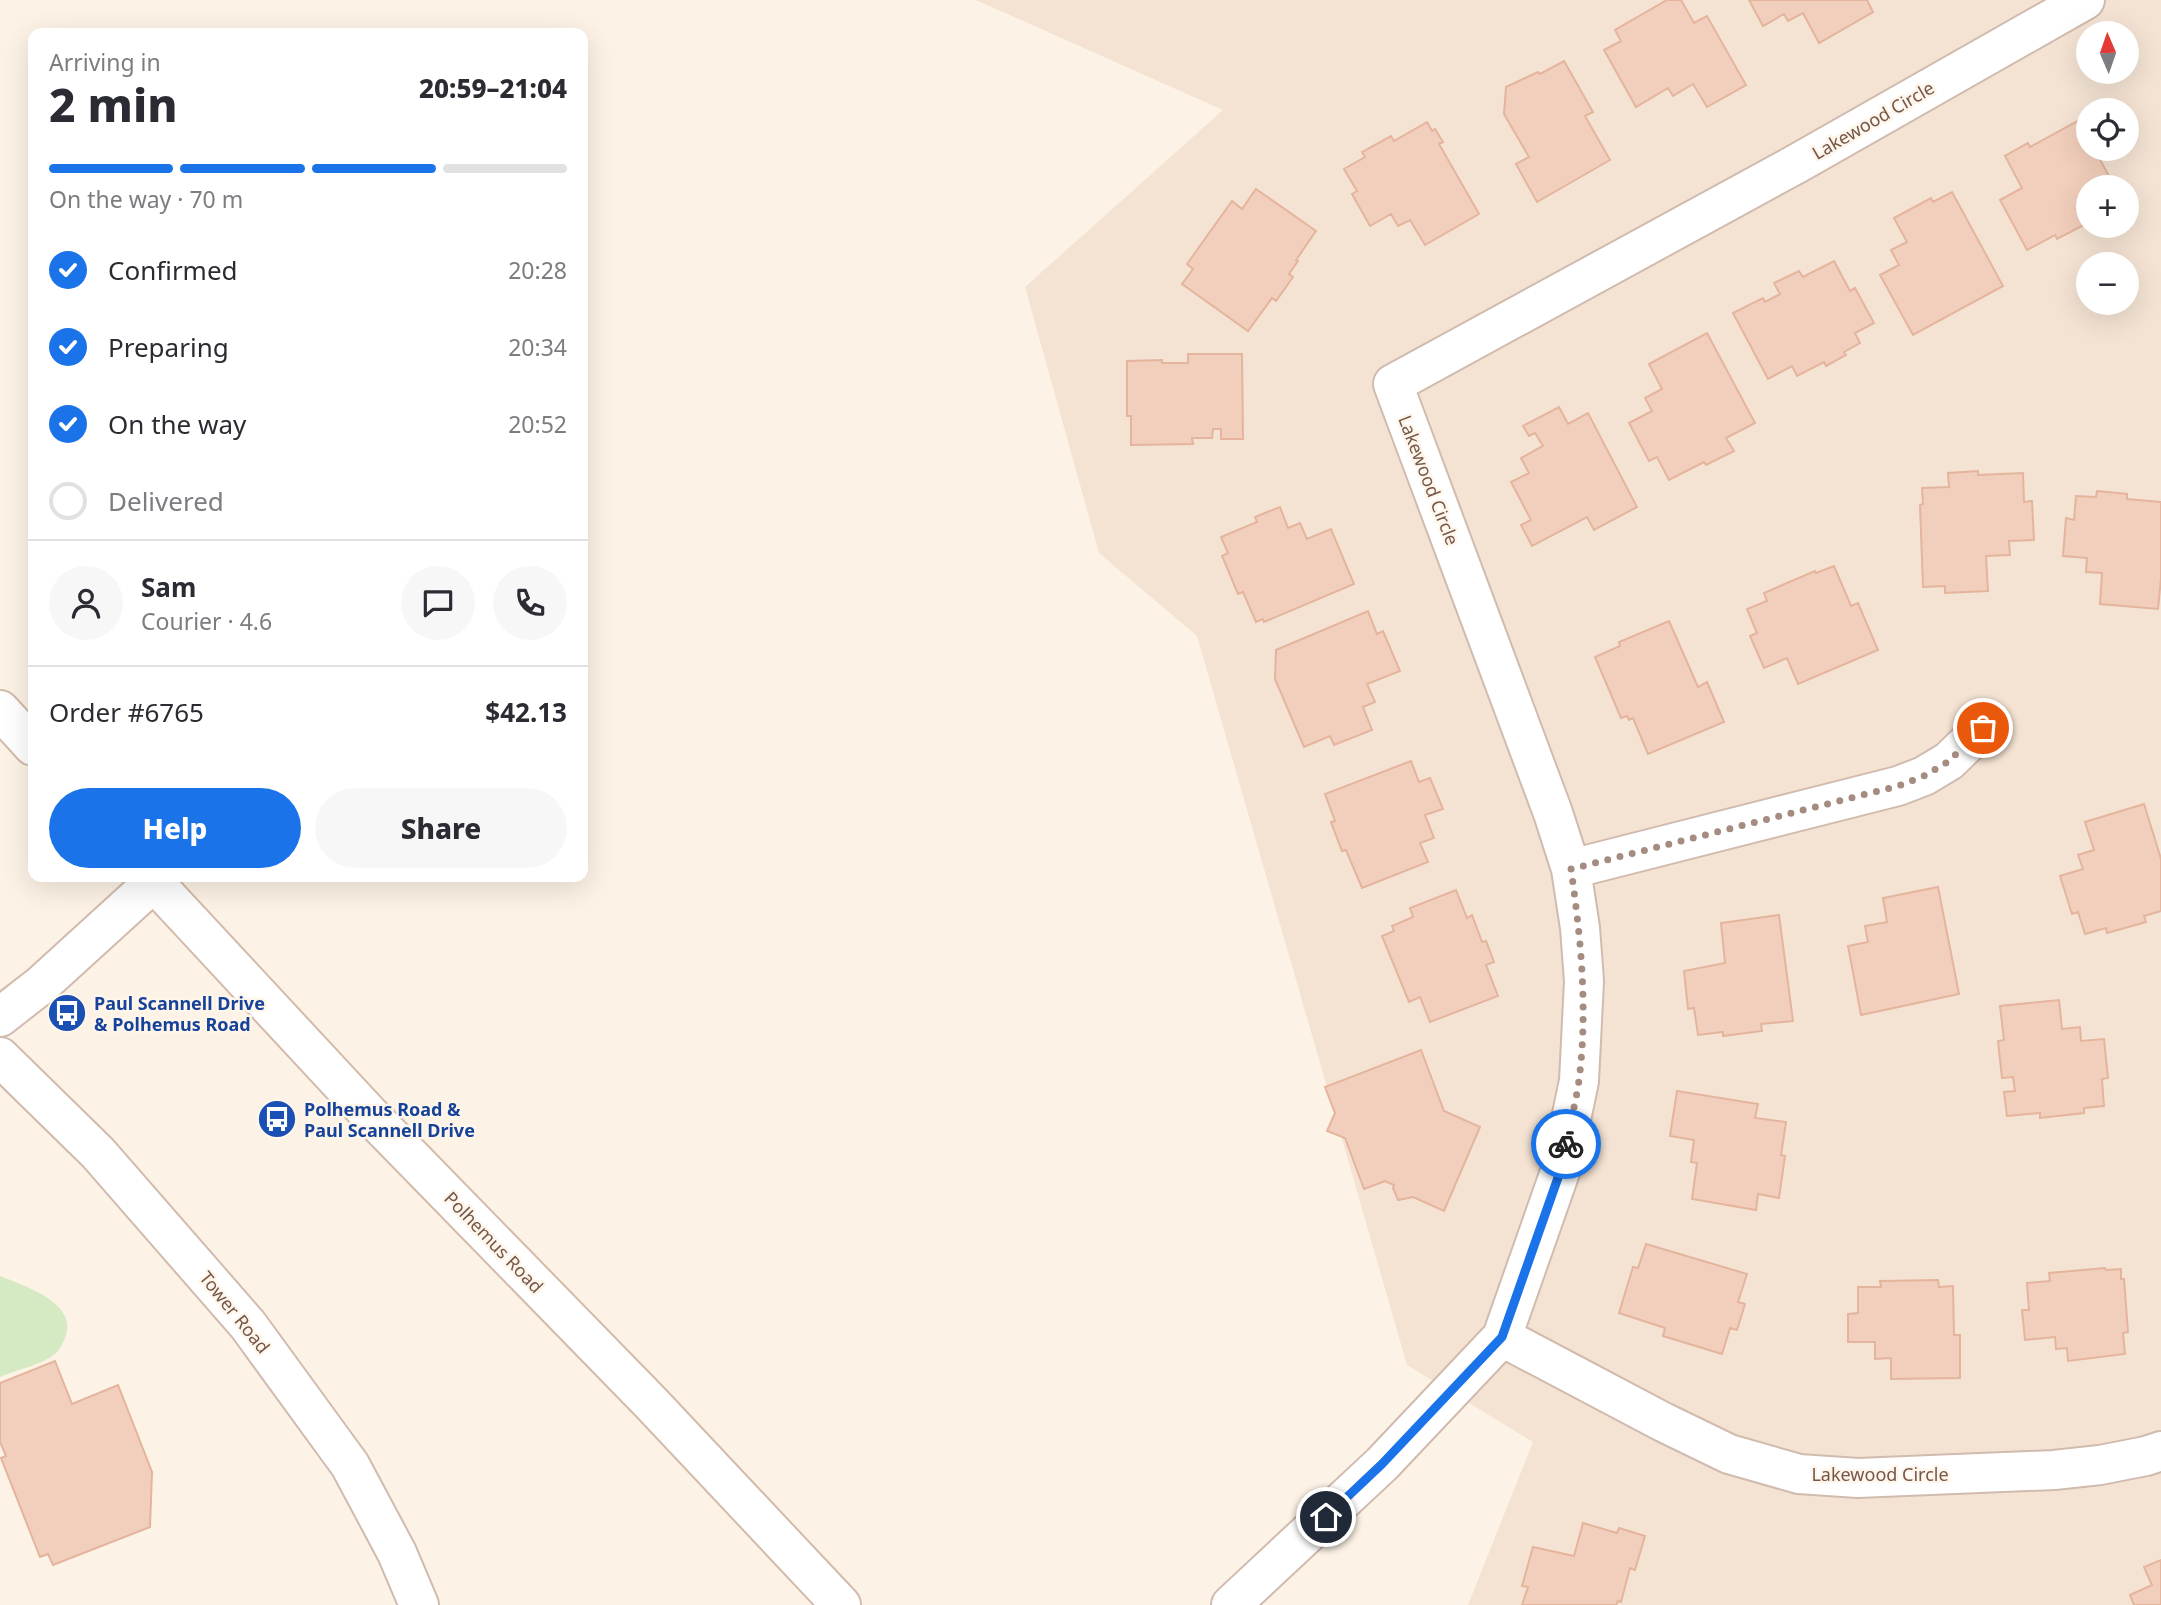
<!DOCTYPE html>
<meta charset="utf-8">
<style>
body{margin:0;font-family:"Noto Sans",sans-serif;background:#f7f7f7;color:#2b2b33;height:100vh;display:flex;flex-direction:column;font-size:26px;white-space:nowrap}
*{box-sizing:border-box;margin:0}
p{font-size:23px;color:#7c7c81}
.icon{flex:none;width:38px;height:38px;fill:none;stroke:currentColor;stroke-width:2;stroke-linecap:round;stroke-linejoin:round}
.map{position:relative;flex:1;overflow:hidden}
.details{position:absolute;left:28px;top:28px;width:560px;height:854px;display:flex;flex-direction:column;background:#fff;border-radius:14px;box-shadow:0 7px 28px #0002}
.details>*{flex:none}
.needle{width:46px;rotate:358deg}
.fabs{position:absolute;left:2076px;top:21px;display:grid;gap:14px}
.fabs a{display:grid;place-items:center;width:63px;height:63px;border-radius:50%;background:#fff;box-shadow:0 7px 28px #0002;font-size:35px}
.pin{position:absolute;display:grid;place-items:center;width:60px;height:60px;color:#fff;margin:-30px;border:4px solid #fff;border-radius:50%;box-shadow:0 2px 7px #0007}
.courier{position:absolute;display:grid;place-items:center;width:70px;height:70px;margin:-35px;border:5px solid #1a73e8;border-radius:50%;background:#fff;color:#222;box-shadow:0 2px 9px #0007}
.head em{font-style:normal;font-weight:800}
.head div{display:flex;flex-direction:column-reverse}
.head{display:flex;align-items:center;justify-content:space-between;height:119px;padding:0 21px}
h1{font-size:46px;font-weight:800;line-height:52px}
.bar{display:grid;grid-template-columns:repeat(4,1fr);gap:10px 7px;align-content:center;height:84px;padding:0 21px}
.bar i{height:9px;border-radius:5px;background:#e1e1e2}
.bar .active{background:#1a73e8}
.bar p{grid-column:span 4}
.line{display:flex;align-items:center;gap:18px;padding:0 21px;border-top:2px solid #e1e1e2}
.line div{flex:1}
.round{display:grid;place-items:center;flex:none;width:74px;height:74px;border-radius:37px;background:#f7f7f7}
ol{padding:0 21px;list-style:none}
li{display:flex;align-items:center;gap:21px;height:77px}
li p{margin-inline-start:auto}
li .icon{padding:7px;border-radius:50%;background:#1a73e8;color:#fff;stroke-width:4}
li:last-child{color:#7c7c81}
li i{width:38px;height:38px;border:4px solid #e1e1e2;border-radius:50%}
.cta{display:flex;gap:14px;margin-top:auto;padding:14px 21px}
.cta a{flex:1;height:80px;border-radius:42px;background:#1a73e8;color:#fff;font-size:28px;font-weight:800;line-height:80px;text-align:center}
.cta a+a{background:#f7f7f7;color:#2b2b33}
.map>svg:first-child{display:block}
.residential{fill:#f4e3d3;fill-rule:evenodd}
.green{fill:#d5eac3}
.building{fill:#f2cfbc;stroke:#e4b49d;stroke-width:2}
.lines{fill:none;stroke-linecap:round;stroke-linejoin:round}
.street-casing{stroke:#d0bbae;stroke-width:42}
.secondary-casing{stroke:#d3bbab;stroke-width:42}
.street{stroke:#fff;stroke-width:38}
.secondary{stroke:#fff;stroke-width:38}
.done{stroke:#a48d80;stroke-width:7;stroke-dasharray:0 12.6}
.route{stroke:#1a73e8;stroke-width:9}
.labels{text-anchor:middle;dominant-baseline:central;stroke-width:5;stroke-linejoin:round;paint-order:stroke}
.street-label{font-size:18px;fill:#75574a;stroke:#fff6eb}
.transit-label{font-size:18px;font-weight:bold;fill:#164399;stroke:#fff6eb;text-anchor:start}
</style>
<div class="map">
<svg width="2161" height="1605" viewBox="0 0 2161 1605">
<rect width="100%" height="100%" fill="#fcf2e5"/>
<path class="residential" d="M 976,0 L 2161,0 L 2161,1605 L 1468,1605 L 1533,1442 L 1407,1365 L 1197,636 L 1099,553 L 1025,287 L 1223,110 ZM 2088,33 L 2126,33 L 2126,72 L 2088,72 ZM 2088,110 L 2126,110 L 2126,149 L 2088,149 ZM 2088,187 L 2126,187 L 2126,226 L 2088,226 ZM 2088,264 L 2126,264 L 2126,303 L 2088,303 Z"/>
<path class="green" d="M 0,1276 C 22,1285 77,1302 66,1335 C 63,1344 59,1352 51,1357 C 36,1366 16,1370 0,1377 Z"/>
<path class="building" d="M 1667,0 L 1681,0 L 1694,23 L 1707,16 L 1746,85 L 1707,107 L 1693,84 L 1673,96 L 1668,88 L 1636,107 L 1604,50 L 1621,41 L 1615,30 Z
M 1749,0 L 1867,0 L 1873,12 L 1819,43 L 1803,13 L 1788,21 L 1784,14 L 1763,26 Z
M 1564,61 L 1593,112 L 1585,116 L 1610,160 L 1537,202 L 1516,164 L 1529,157 L 1504,114 L 1506,87 L 1538,72 L 1540,74 Z
M 2083,118 L 2088,127 L 2088,149 L 2099,149 L 2102,154 L 2098,156 L 2115,187 L 2088,187 L 2088,223 L 2057,239 L 2055,235 L 2027,250 L 2000,200 L 2022,188 L 2005,156 L 2028,143 L 2030,147 Z
M 1427,122 L 1432,131 L 1435,129 L 1443,142 L 1439,144 L 1479,214 L 1425,245 L 1410,220 L 1398,226 L 1391,214 L 1370,226 L 1352,194 L 1357,191 L 1344,169 L 1365,157 L 1362,152 L 1391,136 L 1394,141 Z
M 1256,189 L 1316,231 L 1296,260 L 1298,261 L 1289,274 L 1293,277 L 1276,301 L 1272,298 L 1248,331 L 1182,284 L 1193,269 L 1187,264 L 1232,201 L 1242,209 Z
M 1952,192 L 2003,286 L 1913,335 L 1880,275 L 1899,265 L 1891,250 L 1907,242 L 1894,218 L 1931,198 L 1933,202 Z
M 1834,261 L 1850,291 L 1855,288 L 1874,323 L 1855,333 L 1860,343 L 1844,352 L 1846,355 L 1826,366 L 1824,362 L 1797,376 L 1792,366 L 1768,379 L 1733,313 L 1763,298 L 1765,302 L 1780,294 L 1774,283 L 1799,271 L 1803,277 Z
M 1707,333 L 1755,423 L 1726,438 L 1734,451 L 1706,465 L 1704,462 L 1669,480 L 1657,457 L 1649,461 L 1629,423 L 1652,411 L 1645,398 L 1662,389 L 1649,364 Z
M 1188,354 L 1242,354 L 1243,439 L 1221,439 L 1221,429 L 1213,429 L 1212,438 L 1192,438 L 1193,444 L 1131,445 L 1131,416 L 1127,416 L 1127,361 L 1162,360 L 1162,363 L 1188,363 Z
M 1559,407 L 1568,424 L 1588,413 L 1637,507 L 1594,530 L 1587,517 L 1532,546 L 1521,525 L 1531,520 L 1511,482 L 1529,473 L 1521,458 L 1543,446 L 1535,433 L 1529,436 L 1523,426 Z
M 1978,471 L 1978,475 L 2023,473 L 2024,502 L 2032,501 L 2034,540 L 2009,541 L 2010,555 L 1986,556 L 1988,591 L 1945,593 L 1945,586 L 1923,587 L 1920,505 L 1923,504 L 1922,488 L 1949,487 L 1948,473 Z
M 2097,491 L 2127,494 L 2127,499 L 2161,502 L 2161,578 L 2158,609 L 2100,604 L 2102,573 L 2086,572 L 2087,558 L 2063,556 L 2066,518 L 2074,520 L 2076,496 L 2096,497 Z
M 1280,507 L 1288,528 L 1300,523 L 1307,539 L 1331,529 L 1354,584 L 1264,622 L 1263,619 L 1256,622 L 1243,592 L 1238,594 L 1222,556 L 1228,553 L 1221,537 L 1257,522 L 1255,517 Z
M 1834,566 L 1851,606 L 1858,603 L 1878,650 L 1798,684 L 1787,658 L 1764,668 L 1750,636 L 1757,633 L 1747,609 L 1767,601 L 1764,593 L 1815,571 L 1816,573 Z
M 1368,611 L 1377,634 L 1383,631 L 1400,671 L 1367,684 L 1375,702 L 1363,707 L 1372,730 L 1334,745 L 1330,736 L 1304,747 L 1275,679 L 1276,650 Z
M 1669,621 L 1698,687 L 1707,682 L 1724,722 L 1648,754 L 1633,718 L 1629,720 L 1627,716 L 1621,718 L 1595,657 L 1620,646 L 1619,642 Z
M 1411,761 L 1419,782 L 1430,778 L 1443,809 L 1425,815 L 1434,838 L 1420,843 L 1428,862 L 1362,888 L 1346,850 L 1342,851 L 1331,822 L 1335,821 L 1325,794 Z
M 2144,804 L 2161,859 L 2161,911 L 2144,916 L 2146,922 L 2107,933 L 2106,928 L 2085,934 L 2078,912 L 2072,914 L 2060,876 L 2083,869 L 2078,855 L 2094,850 L 2085,822 Z
M 1938,887 L 1959,994 L 1861,1015 L 1848,946 L 1868,942 L 1865,926 L 1887,922 L 1883,898 Z
M 1456,890 L 1467,918 L 1472,915 L 1482,942 L 1486,941 L 1494,962 L 1486,965 L 1498,996 L 1430,1022 L 1420,997 L 1409,1002 L 1382,936 L 1394,931 L 1392,926 L 1413,917 L 1410,908 Z
M 1779,915 L 1793,1021 L 1761,1024 L 1762,1031 L 1723,1036 L 1723,1032 L 1698,1035 L 1694,1008 L 1688,1009 L 1684,971 L 1725,963 L 1721,923 Z
M 2059,1000 L 2062,1029 L 2080,1027 L 2081,1041 L 2104,1039 L 2108,1078 L 2102,1079 L 2104,1106 L 2084,1108 L 2084,1113 L 2040,1118 L 2040,1113 L 2007,1116 L 2004,1092 L 2015,1091 L 2013,1077 L 2002,1078 L 1998,1041 L 2004,1040 L 2000,1006 Z
M 1421,1050 L 1444,1111 L 1480,1127 L 1444,1211 L 1413,1197 L 1398,1200 L 1393,1188 L 1394,1185 L 1385,1181 L 1364,1189 L 1345,1138 L 1327,1131 L 1335,1113 L 1325,1087 Z
M 1677,1091 L 1758,1104 L 1755,1118 L 1786,1122 L 1781,1155 L 1785,1156 L 1779,1198 L 1758,1194 L 1756,1210 L 1692,1199 L 1697,1163 L 1691,1162 L 1694,1140 L 1670,1136 Z
M 1646,1244 L 1747,1274 L 1738,1302 L 1745,1304 L 1737,1330 L 1730,1328 L 1722,1354 L 1663,1336 L 1665,1328 L 1619,1313 L 1633,1267 L 1638,1268 Z
M 2105,1268 L 2106,1270 L 2121,1269 L 2121,1279 L 2124,1279 L 2128,1332 L 2123,1333 L 2125,1354 L 2068,1361 L 2067,1348 L 2056,1349 L 2055,1337 L 2025,1340 L 2022,1310 L 2029,1310 L 2027,1283 L 2050,1281 L 2049,1273 Z
M 1938,1280 L 1939,1287 L 1953,1286 L 1954,1335 L 1960,1335 L 1960,1378 L 1891,1379 L 1891,1358 L 1875,1359 L 1875,1342 L 1848,1342 L 1848,1314 L 1858,1313 L 1858,1287 L 1881,1287 L 1880,1281 Z
M 55,1361 L 72,1404 L 118,1385 L 152,1472 L 150,1527 L 53,1565 L 48,1554 L 40,1557 L 1,1458 L 6,1456 L 0,1442 L 0,1383 Z
M 1583,1523 L 1617,1533 L 1619,1528 L 1645,1536 L 1635,1570 L 1630,1568 L 1621,1602 L 1618,1601 L 1616,1605 L 1522,1605 L 1528,1587 L 1522,1586 L 1533,1547 L 1574,1556 Z
M 2161,1560 L 2161,1605 L 2134,1605 L 2130,1595 L 2152,1585 L 2144,1567 Z"/>
<g class="lines">
<g class="street-casing">
<path id="street" d="M 1571,869 L 1898,786 L 1924,776 L 1949,761 L 1983,728
M 0,1017 L 41,985 L 154,882
M 0,1057 L 98,1153 L 248,1325 L 350,1465 L 397,1553 L 419,1605
M 1502,1337 L 1663,1422 L 1729,1454 L 1799,1474 L 1858,1478 L 2054,1470 L 2100,1465 L 2146,1456 L 2161,1451
M 1231,1605 L 1382,1464 L 1502,1337 L 1560,1172 L 1579,1081 L 1584,981 L 1580,928 L 1571,869 L 1553,813 L 1393,384 L 1798,163 L 2085,0"/>
</g>
<g class="secondary-casing">
<path id="secondary" d="M 0,710 L 33,746
M 149,877 L 371,1116 L 652,1404 L 841,1605"/>
</g>
<use href="#street" class="street"/>
<use href="#secondary" class="secondary"/>
</g>
<g class="lines">
<path class="done" d="M 1566,1144 C 1570,1123 1576,1102 1579,1080 C 1588,1009 1581,940 1571,869 L 1898,786 L 1924,776 L 1949,761 L 1983,728"/>
<path class="route" d="M 1326,1517 L 1382,1464 L 1502,1337 L 1560,1172 L 1566,1144"/>
</g>
<defs>
<g id="bus-disc" transform="scale(2.0125)"><circle r="9.5" fill="#1a4fb4" stroke="#fff6eb"/><path d="M-5-6H5V4H4V6H2V4H-2V6H-4V4H-5ZM-3.5-4V0h7V-4ZM-3.5 1.2v1.5H-2V1.2ZM2 1.2v1.5H3.5V1.2Z" fill="#fff"/></g>
</defs>
<g fill-rule="evenodd">
<use href="#bus-disc" x="67" y="1013"/>
<use href="#bus-disc" x="277" y="1119"/>
</g>
<g class="labels">
<g class="street-label">
<text transform="translate(1873 120) rotate(-30)">Lakewood Circle</text>
<text transform="translate(1429 480) rotate(69)">Lakewood Circle</text>
<text transform="translate(494 1242) rotate(46)">Polhemus Road</text>
<text transform="translate(235 1312) rotate(51)">Tower Road</text>
<text x="1880" y="1474">Lakewood Circle</text>
</g>
<g class="transit-label">
<text x="94" y="1003">Paul Scannell Drive<tspan x="94" dy="21">&amp; Polhemus Road</tspan></text>
<text x="304" y="1109">Polhemus Road &amp;<tspan x="304" dy="21">Paul Scannell Drive</tspan></text>
</g>
</g>
</svg>
<div class="fabs">
<a><svg class="needle" viewBox="-14 -14 28 28"><path d="M0-13l5 13h-10z" fill="#e53935"/><path d="M0 13l5-13h-10z" fill="#7c7c81"/></svg></a>
<a><svg class="icon" aria-label="locate" viewBox="0 0 24 24"><circle cx="12" cy="12" r="6"/><path d="M12 2v4M12 18v4M2 12h4M18 12h4"/></svg></a>
<a>+</a>
<a>−</a>
</div>
<div class="pin" style="left:1983px;top:728px;background:#ea580c"><svg class="icon" aria-label="bag" viewBox="0 0 24 24"><path d="M5 8h14l-1 12H6zM9 8a3 3 0 0 1 6 0"/></svg></div>
<div class="pin" style="left:1326px;top:1517px;background:#1f2937"><svg class="icon" aria-label="home" viewBox="0 0 24 24"><path d="M3 11l9-7 9 7M6 9v11h12V9"/></svg></div>
<div class="courier" style="left:1566px;top:1144px"><svg class="icon" aria-label="bike" viewBox="0 0 24 24"><circle cx="6" cy="16" r="4"/><circle cx="18" cy="16" r="4"/><path d="M6 16l4-8h5l3 8M10 8l3 8H6M13 5h3"/></svg></div>
<section class="details">
<div class="head"><div><h1>2 min</h1><p>Arriving in</p></div><em>20:59–21:04</em></div>
<div class="bar"><i class="active"></i><i class="active"></i><i class="active"></i><i></i><p>On the way · 70 m</p></div>
<ol>
<li><svg class="icon" aria-label="check" viewBox="0 0 24 24"><path d="M5 12l5 5 9-10"/></svg>Confirmed<p>20:28</p></li>
<li><svg class="icon" aria-label="check" viewBox="0 0 24 24"><path d="M5 12l5 5 9-10"/></svg>Preparing<p>20:34</p></li>
<li><svg class="icon" aria-label="check" viewBox="0 0 24 24"><path d="M5 12l5 5 9-10"/></svg>On the way<p>20:52</p></li>
<li><i></i>Delivered</li>
</ol>
<div class="line" style="height:126px"><a class="round"><svg class="icon" aria-label="person" viewBox="0 0 24 24"><circle cx="12" cy="8" r="4"/><path d="M4 21q1-7 8-7t8 7"/></svg></a><div><b>Sam</b><p>Courier · 4.6</p></div><a class="round"><svg class="icon" aria-label="chat" viewBox="0 0 24 24"><path d="M4 5h16v11H9l-5 4z"/></svg></a><a class="round"><svg class="icon" aria-label="phone" viewBox="0 0 24 24"><path d="M5 4h4l2 5-3 2q2 4 5 5l2-3 5 2v4C11 20 4 13 5 4z"/></svg></a></div>
<div class="line" style="height:91px"><div>Order #6765</div><b>$42.13</b></div>
<div class="cta"><a>Help</a><a>Share</a></div>
</section>
</div>
